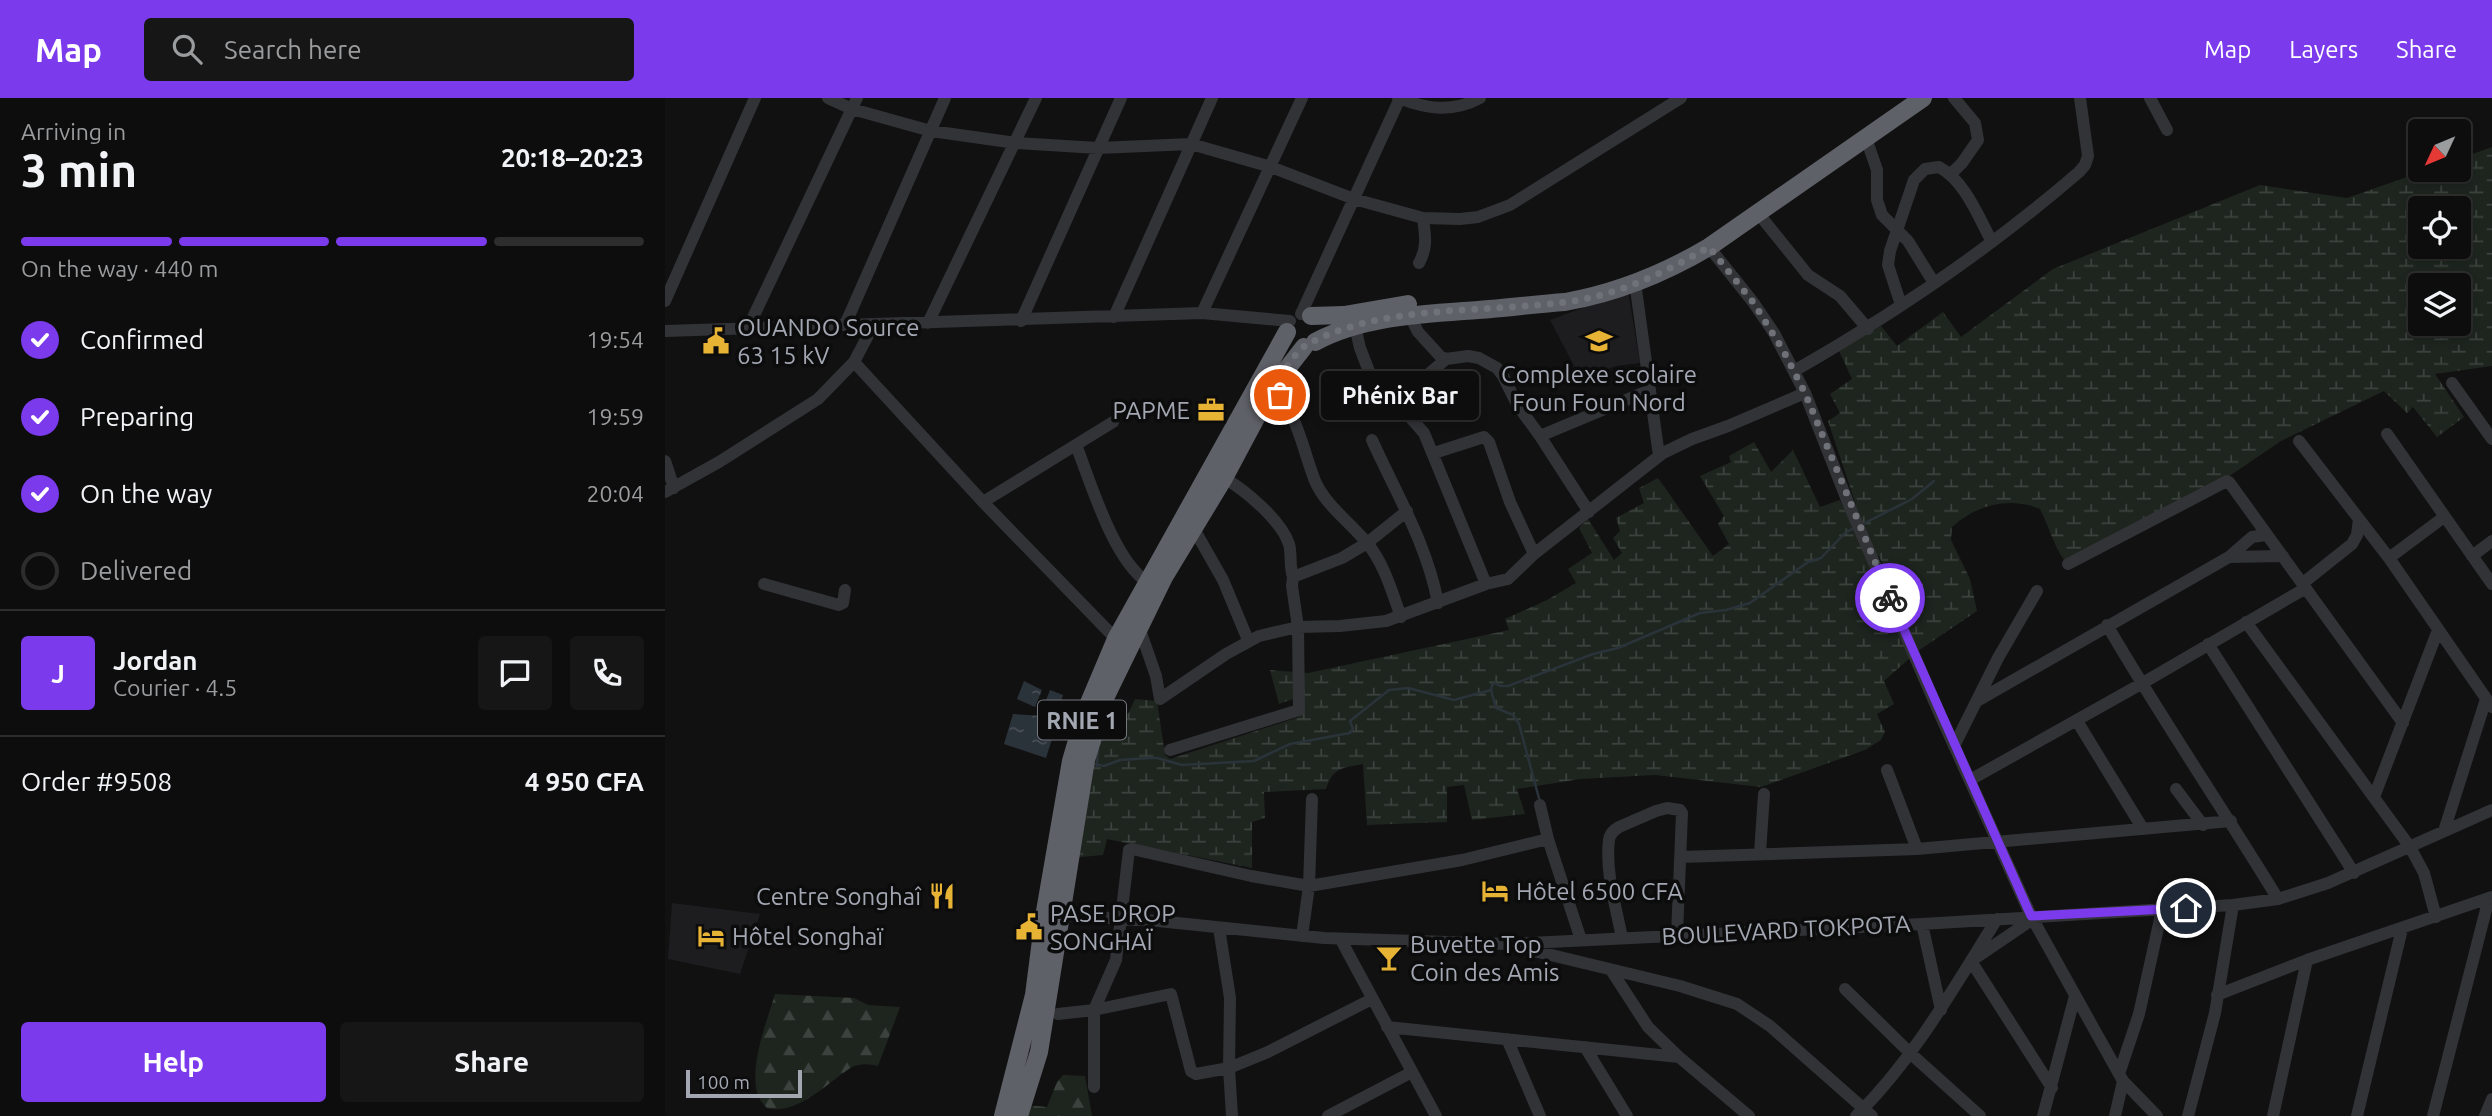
<!DOCTYPE html>
<meta charset="utf-8">
<style>
body{margin:0;font-family:Ubuntu,sans-serif;background:#161617;color:#f1f3f6;height:100vh;display:flex;flex-direction:column;font-size:26px;white-space:nowrap}
*{box-sizing:border-box;margin:0}
p{font-size:23px;color:#9a9c9e}
.icon{flex:none;width:38px;height:38px;fill:none;stroke:currentColor;stroke-width:2;stroke-linecap:round;stroke-linejoin:round}
.map{position:relative;flex:1;overflow:hidden}
.sheet{display:flex;flex-direction:column;background:#0d0d0e;width:665px}
.sheet>*{flex:none}
.needle{width:46px;rotate:226deg}
.tools{position:absolute;left:1743px;top:21px;display:grid;gap:14px}
.tools a{display:grid;place-items:center;width:63px;height:63px;border-radius:7px;background:#0d0d0e;box-shadow:0 4px 10px #0003,0 0 0 2px #2d2d2e;font-size:35px}
.scale{position:absolute;left:21px;bottom:18px;width:116px;box-sizing:border-box;padding-left:7px;border:4px solid #a3a7b2;border-top:0;font-size:19px;line-height:24px;white-space:nowrap;color:#a3a7b2;-webkit-text-stroke:5px #0c0c0d;paint-order:stroke}
.pin{position:absolute;display:grid;place-items:center;width:60px;height:60px;color:#fff;margin:-30px;border:4px solid #fff;border-radius:50%;box-shadow:0 2px 7px #0007}
.courier{position:absolute;display:grid;place-items:center;width:70px;height:70px;margin:-35px;border:5px solid #7c3aed;border-radius:50%;background:#fff;color:#222;box-shadow:0 2px 9px #0007}
.bubble{position:absolute;height:49px;border-radius:7px;background:#0d0d0e;box-shadow:0 4px 10px #0003,0 0 0 2px #2d2d2e;font-size:23px;font-weight:600;line-height:49px;text-align:center}
.summary em{font-style:normal;font-weight:600}
.summary div{display:flex;flex-direction:column-reverse}
.summary{display:flex;align-items:center;justify-content:space-between;height:119px;padding:0 21px}
h1{font-size:46px;font-weight:600;line-height:52px}
.bar{display:grid;grid-template-columns:repeat(4,1fr);gap:10px 7px;align-content:center;height:84px;padding:0 21px}
.bar i{height:9px;border-radius:5px;background:#2d2d2e}
.bar .on{background:#7c3aed}
.bar p{grid-column:span 4}
.line{display:flex;align-items:center;gap:18px;padding:0 21px;border-top:2px solid #2d2d2e}
.line div{flex:1}
.round{display:grid;place-items:center;flex:none;width:74px;height:74px;border-radius:7px;background:#161617}
ol{padding:0 21px;list-style:none}
li{display:flex;align-items:center;gap:21px;height:77px}
li p{margin-inline-start:auto}
li .icon{padding:7px;border-radius:50%;background:#7c3aed;color:#fff;stroke-width:4}
li:last-child{color:#9a9c9e}
li i{width:38px;height:38px;border:4px solid #2d2d2e;border-radius:50%}
.button{display:flex;gap:14px;margin-top:auto;padding:14px 21px}
.button a{flex:1;height:80px;border-radius:7px;background:#7c3aed;color:#fff;font-size:28px;font-weight:600;line-height:80px;text-align:center}
.button a+a{background:#161617;color:#f1f3f6}
header{display:flex;align-items:center;gap:42px;box-sizing:border-box;height:98px;padding:0 35px;background:#7c3aed;color:#fff}
header strong{font-size:33px}
nav{display:flex;gap:38px;margin-inline-start:auto;font-size:24px}
.search{width:490px;height:63px;background:#161617;display:flex;align-items:center;gap:18px;box-sizing:border-box;padding:0 24px;border-radius:7px;color:#9a9c9e;font-size:26px}
main{display:flex;flex:1;min-height:0}
.map>svg:first-child{display:block}
.built{fill:#1d1d1f}
.forest{fill:url(#forest-firs)}
.wetland{fill:url(#wetland-marsh);fill-rule:evenodd}
.water{fill:url(#water-ripples)}
.lines{fill:none;stroke-linecap:round;stroke-linejoin:round}
.stream{stroke:#2b333a;stroke-width:2.5}
.minor{stroke:#323337;stroke-width:12}
.highway{stroke:#5f6168;stroke-width:18}
.done{stroke:#70727a;stroke-width:7;stroke-dasharray:0 12.6}
.route{stroke:#7c3aed;stroke-width:9}
.labels{text-anchor:middle;dominant-baseline:central;stroke-width:7;stroke-linejoin:round;paint-order:stroke}
.shield{fill:#0c0c0d;stroke:#767880;stroke-width:2}
.shield-label{font-size:23px;font-weight:bold;fill:#a3a7b2}
.poi-label{font-size:24px;fill:#a3a7b2;stroke:#0c0c0d;text-anchor:start}
.street-label{font-size:24px;fill:#a3a7b2;stroke:#0c0c0d}
</style>
<header>
<strong>Map</strong>
<div class="search"><svg class="icon" aria-label="search" viewBox="0 0 24 24"><circle cx="10" cy="10" r="6"/><path d="M15 15l6 6"/></svg>Search here</div>
<nav><a>Map</a><a>Layers</a><a>Share</a></nav>
</header>
<main>
<section class="sheet">
<div class="summary"><div><h1>3 min</h1><p>Arriving in</p></div><em>20:18–20:23</em></div>
<div class="bar"><i class="on"></i><i class="on"></i><i class="on"></i><i></i><p>On the way · 440 m</p></div>
<ol>
<li><svg class="icon" aria-label="check" viewBox="0 0 24 24"><path d="M5 12l5 5 9-10"/></svg>Confirmed<p>19:54</p></li>
<li><svg class="icon" aria-label="check" viewBox="0 0 24 24"><path d="M5 12l5 5 9-10"/></svg>Preparing<p>19:59</p></li>
<li><svg class="icon" aria-label="check" viewBox="0 0 24 24"><path d="M5 12l5 5 9-10"/></svg>On the way<p>20:04</p></li>
<li><i></i>Delivered</li>
</ol>
<div class="line" style="height:126px"><b class="round" style="background:#7c3aed;color:#fff">J</b><div><b>Jordan</b><p>Courier · 4.5</p></div><a class="round"><svg class="icon" aria-label="chat" viewBox="0 0 24 24"><path d="M4 5h16v11H9l-5 4z"/></svg></a><a class="round"><svg class="icon" aria-label="phone" viewBox="0 0 24 24"><path d="M5 4h4l2 5-3 2q2 4 5 5l2-3 5 2v4C11 20 4 13 5 4z"/></svg></a></div>
<div class="line" style="height:91px"><div>Order #9508</div><b>4 950 CFA</b></div>
<div class="button"><a>Help</a><a>Share</a></div>
</section>
<div class="map">
<svg width="1827" height="1018" viewBox="0 0 1827 1018">
<defs>
<pattern id="forest-firs" width="22" height="20" patternUnits="userSpaceOnUse" patternTransform="scale(1.75)"><rect width="22" height="20" fill="#1e251f"/><path d="M5 1l3.5 6h-7zM16 11l3.5 6h-7z" fill="#3c423d"/></pattern>
<pattern id="wetland-marsh" width="20" height="14" patternUnits="userSpaceOnUse" patternTransform="scale(1.75)"><rect width="20" height="14" fill="#1e251f"/><path d="M1 5h8M5 5V1M11 12h8M15 12V8" fill="none" stroke="#3c423d"/></pattern>
<pattern id="water-ripples" width="26" height="14" patternUnits="userSpaceOnUse" patternTransform="scale(1.75)"><rect width="26" height="14" fill="#2b333a"/><path d="M2 4q2-2 4 0t4 0M15 11q2-2 4 0t4 0" fill="none" stroke="#474e54"/></pattern>
</defs>
<rect width="100%" height="100%" fill="#111112"/>
<path class="built" d="M 963,193 L 975,265 L 951,268 L 916,281 L 885,222 Z
M 7,805 L 95,816 L 75,876 L 3,861 Z"/>
<path class="forest" d="M 110,896 L 189,900 L 203,907 L 235,909 L 213,968 C 205,966 195,965 187,969 C 164,983 133,1018 102,1010 C 75,987 102,925 110,896 Z
M 398,977 L 420,978 L 427,1018 L 357,1018 L 359,1007 L 382,1009 L 392,984 Z"/>
<path class="wetland" d="M 1827,49 L 1827,268 L 1770,276 L 1799,319 L 1772,339 L 1748,309 L 1742,315 L 1719,293 L 1616,343 L 1563,379 L 1399,462 C 1388,446 1384,428 1375,411 C 1344,398 1311,407 1287,429 L 1286,442 L 1305,481 L 1312,513 L 1253,553 L 1214,458 L 1204,461 L 1245,560 L 1219,583 L 1229,606 L 1212,616 L 1220,634 L 1216,642 L 1200,652 L 1096,689 L 990,677 L 915,681 L 852,691 L 860,716 L 807,722 L 799,687 L 782,689 L 782,724 L 702,727 L 698,666 C 678,670 668,669 661,691 L 599,694 L 600,720 L 587,724 L 587,770 L 442,741 L 438,757 L 405,760 L 445,607 L 463,616 L 470,601 L 492,603 L 500,657 L 505,661 L 634,619 L 639,597 L 614,606 L 605,572 L 643,575 L 844,532 L 840,521 L 882,502 L 911,485 L 903,471 L 927,455 L 914,430 L 923,421 L 949,462 L 957,455 L 948,440 L 955,433 L 951,420 L 979,405 L 974,390 L 993,380 L 1048,458 L 1064,446 L 1053,426 L 1059,418 L 1035,378 L 1066,364 L 1064,358 L 1089,344 L 1106,374 L 1128,352 L 1155,409 L 1175,402 L 1179,411 L 1191,407 L 1163,323 L 1175,315 L 1165,296 L 1187,281 L 1174,253 L 1216,228 L 1232,248 L 1278,214 L 1296,239 L 1388,171 L 1595,87 L 1682,100 L 1762,72 L 1794,72 L 1794,61 ZM 1755,110 L 1794,110 L 1794,149 L 1755,149 ZM 1755,187 L 1794,187 L 1794,226 L 1755,226 Z"/>
<path class="water" d="M 359,583 L 377,592 L 370,609 L 352,601 Z
M 385,592 L 398,597 L 393,614 L 378,610 Z
M 348,616 L 394,619 L 381,660 L 339,646 Z"/>
<g class="lines">
<path class="stream" d="M 1198,426 L 1247,401 L 1269,383
M 429,666 L 439,668 L 455,662 L 484,660 L 492,660 L 517,667 L 589,663 L 625,646 L 685,635 L 688,631 L 685,623 L 724,592 L 743,590 L 789,602 L 826,592
M 432,668 L 433,651
M 875,704 L 854,626 L 848,617 L 831,610 L 826,592 L 827,587 L 830,585 L 835,588 L 843,588 L 928,556 L 953,550 L 1035,515 L 1061,512 L 1085,505 L 1143,464 L 1156,460 L 1180,435 L 1189,430"/>
<path class="minor" d="M 163,0 L 187,11 L 266,33 L 351,45 L 433,50 L 526,46 L 606,69 L 689,101 L 758,120 L 795,121 L 813,119 L 845,107 L 1016,0
M 733,0 C 762,11 787,15 815,0
M 1485,0 L 1502,32
M 1201,40 L 1212,72 L 1212,102 L 1217,117 L 1243,143 L 1269,185
M 1286,76 L 1297,65 L 1313,42 L 1310,25 L 1289,0
M 1093,115 L 1143,177 L 1175,198 L 1203,231
M 1044,149 L 1088,204 L 1109,235 L 1140,295 L 1184,407 L 1273,612 L 1366,818 L 1458,983 L 1492,1018
M 754,165 C 763,149 760,137 758,120
M 970,184 L 994,358
M 0,203 L 90,0
M 1236,207 L 1223,167 L 1225,153 L 1249,82 L 1260,71 L 1274,69 C 1300,83 1313,118 1327,144
M 537,215 L 637,0
M 636,216 L 735,0
M 748,217 L 749,226 L 753,234 L 775,258 L 781,261 L 803,258 L 814,260 L 832,270 L 838,278 L 853,308 L 875,338 L 924,414
M 449,219 L 547,0
M 356,223 L 456,0
M 263,225 L 371,0
M 180,227 L 280,0
M 690,228 L 695,250 L 717,307 L 722,311 L 744,318 L 759,335 L 821,486
M 83,230 L 192,0
M 0,233 L 537,215 L 625,223
M 189,264 L 318,404 L 451,541
M 1129,273 C 1229,216 1326,150 1414,74 L 1420,67 L 1423,58 L 1415,0
M 758,281 L 781,261
M 1787,285 L 1827,341
M 607,290 C 632,312 638,353 650,383 C 661,408 685,424 702,445 C 719,465 727,494 736,519
M 1722,336 L 1827,486
M 875,338 L 985,292
M 707,342 C 731,395 762,446 773,505
M 1634,343 L 1724,460 L 1827,609
M 411,347 C 426,385 448,461 482,484
M 769,355 L 819,339 L 824,344 L 845,404 L 869,456
M 0,363 L 9,390
M 559,380 C 580,392 616,422 624,446 C 627,457 624,467 628,479
M 0,394 L 54,364 L 153,301 L 189,264 L 208,228
M 318,404 L 448,324
M 529,431 L 558,482 L 583,542
M 1807,458 L 1827,443
M 1564,459 L 1618,458
M 1724,460 L 1779,419
M 1403,466 L 1562,383 L 1564,384 L 1738,625
M 1638,485 L 1687,446 L 1692,437 L 1694,421
M 99,486 L 174,507 L 178,505 L 180,492
M 1581,524 L 1745,749 L 1759,775 L 1771,819
M 1442,527 C 1496,620 1557,709 1613,801
M 474,529 L 491,578 L 495,601 L 561,556 L 594,538 L 633,529 L 675,528 L 721,523 L 821,486 L 843,481 L 869,456 L 998,355 L 1027,341 L 1063,328 L 1140,295
M 1543,546 L 1689,775
M 1312,603 L 1564,459 L 1587,439 L 1601,437
M 1412,623 L 1478,731
M 1289,648 L 1333,560 L 1372,493
M 505,652 L 634,612 L 633,529 L 627,488 L 628,479 L 677,460 L 702,445 L 742,413
M 1222,672 L 1252,751
M 1305,682 L 1476,586 L 1641,490
M 1511,691 L 1538,727
M 1709,699 L 1773,532
M 875,707 L 883,741 L 916,842
M 1779,733 L 1821,601
M 1095,755 L 1099,696
M 1016,759 L 1252,751 L 1566,723
M 397,817 L 493,823 L 659,840 L 843,846 L 1257,826 L 1568,807 L 1613,801 L 1663,785 L 1827,712
M 1257,826 L 1276,912
M 554,830 L 565,900 L 564,970 L 567,1018
M 637,838 L 644,788 L 647,701
M 957,840 C 951,809 940,773 944,742 C 945,735 949,732 954,729 L 991,713 L 1002,710 L 1015,712 L 1017,715 L 1012,837
M 676,842 L 771,1018
M 857,850 L 1015,888 L 1072,906 L 1105,928 L 1207,1018
M 1312,859 L 1368,821
M 1306,863 L 1387,990
M 946,872 L 983,929 L 1014,959 L 1084,1018
M 1180,891 L 1245,955 L 1315,1018
M 1552,897 L 1642,862 L 1827,799
M 393,916 L 429,912 L 506,896 L 526,973 L 531,976 L 564,970 L 603,954 L 707,901
M 722,929 L 1014,959
M 842,941 L 875,1018
M 920,949 L 962,1018
M 1454,976 L 1474,916 L 1497,812
M 429,989 L 429,912 L 451,862 L 464,752 L 467,751 L 586,778 L 644,788 L 797,762 L 883,741
M 663,1018 L 747,974
M 1191,1018 C 1249,961 1289,889 1332,821
M 1378,1018 L 1410,898
M 1450,1018 L 1458,983
M 1523,1018 L 1550,915 L 1568,807
M 1608,1018 L 1642,862
M 1692,1018 L 1737,831
M 1768,1018 L 1824,800
M 1820,1018 L 1827,1001"/>
<path class="highway" d="M 646,218 L 679,217 L 743,206
M 650,244 C 699,218 759,216 813,212 C 842,210 871,206 900,204 C 951,195 1000,175 1044,149 L 1258,0
M 338,1018 L 369,897 L 379,819 L 406,663 L 421,612 L 451,541 L 622,234
M 354,1018 L 374,954 L 421,662 L 440,600 L 499,479 L 559,380 L 607,290 L 639,249"/>
</g>
<g class="lines">
<path class="done" d="M 615,297 L 607,290 C 615,280 630,254 640,248 C 712,206 819,215 901,204 C 951,198 1001,174 1044,149 L 1088,204 L 1118,252 L 1140,295 L 1225,500"/>
<path class="route" d="M 1225,500 L 1366,818 L 1521,810"/>
</g>
<defs>
<g id="civic-bare" transform="scale(2.1)"><path d="M-.6-6.5H3V-4.5H.6V-3L4-1V1h2V6H-6V1h2V-1L-.6-3ZM-1.2 2.5V6h2.4V2.5Z" fill="#e7b335" stroke="#0c0c0d" stroke-width="2.5" paint-order="stroke"/></g>
<g id="school-bare" transform="scale(2.1)"><path d="M0-5L7-2L0 1L-7-2ZM-4 1L0 2.5L4 1V4Q0 6-4 4Z" fill="#e7b335" stroke="#0c0c0d" stroke-width="2.5" paint-order="stroke"/></g>
<g id="office-bare" transform="scale(2.1)"><path d="M-6-3h4V-5.5h4V-3h4V5H-6ZM-1-4.5V-3h2v-1.5ZM-6 0V1H6V0Z" fill="#e7b335" stroke="#0c0c0d" stroke-width="2.5" paint-order="stroke"/></g>
<g id="hotel-bare" transform="scale(2.1)"><path d="M-6-4.5h1.5V1H6V5H4.5V3h-9V5H-6ZM-4 0a1.8 1.8 0 1 1 3.6 0ZM.5 0V-2.5h3Q6-2.5 6 0Z" fill="#e7b335" stroke="#0c0c0d" stroke-width="2.5" paint-order="stroke"/></g>
<g id="restaurant-bare" transform="scale(2.1)"><path d="M-5-6h1v4h1v-4h1v4h1v-4h1v5L-1.5 .5V6h-2V.5L-5-1ZM5-6V6H3V1.5H1.5Q1.5-4 5-6Z" fill="#e7b335" stroke="#0c0c0d" stroke-width="2.5" paint-order="stroke"/></g>
<g id="bar-bare" transform="scale(2.1)"><path d="M-6-5H6L.8 .8V4.5H3.5V6h-7V4.5H-.8V.8Z" fill="#e7b335" stroke="#0c0c0d" stroke-width="2.5" paint-order="stroke"/></g>
</defs>
<g fill-rule="evenodd">
<use href="#civic-bare" x="51" y="243"/>
<use href="#school-bare" x="934" y="243"/>
<use href="#office-bare" x="546" y="312"/>
<use href="#hotel-bare" x="830" y="793"/>
<use href="#restaurant-bare" x="277" y="798"/>
<use href="#civic-bare" x="364" y="829"/>
<use href="#hotel-bare" x="46" y="838"/>
<use href="#bar-bare" x="724" y="860"/>
</g>
<g class="labels">
<rect class="shield" x="373" y="602.5" width="88" height="39" rx="5"/>
<g class="shield-label">
<text x="417" y="622">RNIE 1</text>
</g>
<g class="poi-label">
<text x="72" y="229">OUANDO Source<tspan x="72" dy="28">63 15 kV</tspan></text>
<text x="934" y="276" text-anchor="middle">Complexe scolaire<tspan x="934" dy="28">Foun Foun Nord</tspan></text>
<text x="525" y="312" text-anchor="end">PAPME</text>
<text x="851" y="793">Hôtel 6500 CFA</text>
<text x="256" y="798" text-anchor="end">Centre Songhaî</text>
<text x="385" y="815">PASE DROP<tspan x="385" dy="28">SONGHAÏ</tspan></text>
<text x="67" y="838">Hôtel Songhaï</text>
<text x="745" y="846">Buvette Top<tspan x="745" dy="28">Coin des Amis</tspan></text>
</g>
<g class="street-label">
<text transform="translate(1121 832) rotate(-3)">BOULEVARD TOKPOTA</text>
</g>
</g>
</svg>
<div class="tools">
<a><svg class="needle" viewBox="-14 -14 28 28"><path d="M0-13l5 13h-10z" fill="#e53935"/><path d="M0 13l5-13h-10z" fill="#9a9c9e"/></svg></a>
<a><svg class="icon" aria-label="locate" viewBox="0 0 24 24"><circle cx="12" cy="12" r="6"/><path d="M12 2v4M12 18v4M2 12h4M18 12h4"/></svg></a>
<a><svg class="icon" aria-label="layers" viewBox="0 0 24 24"><path d="M12 4l9 5-9 5-9-5zM3 14l9 5 9-5"/></svg></a>
</div>
<div class="scale">100 m</div>
<div class="pin" style="left:615px;top:297px;background:#ea580c"><svg class="icon" aria-label="bag" viewBox="0 0 24 24"><path d="M5 8h14l-1 12H6zM9 8a3 3 0 0 1 6 0"/></svg></div>
<div class="pin" style="left:1521px;top:810px;background:#1f2937"><svg class="icon" aria-label="home" viewBox="0 0 24 24"><path d="M3 11l9-7 9 7M6 9v11h12V9"/></svg></div>
<div class="courier" style="left:1225px;top:500px"><svg class="icon" aria-label="bike" viewBox="0 0 24 24"><circle cx="6" cy="16" r="4"/><circle cx="18" cy="16" r="4"/><path d="M6 16l4-8h5l3 8M10 8l3 8H6M13 5h3"/></svg></div>
<div class="bubble" style="left:656px;top:273px;width:158px">Phénix Bar</div>
</div>
</main>
